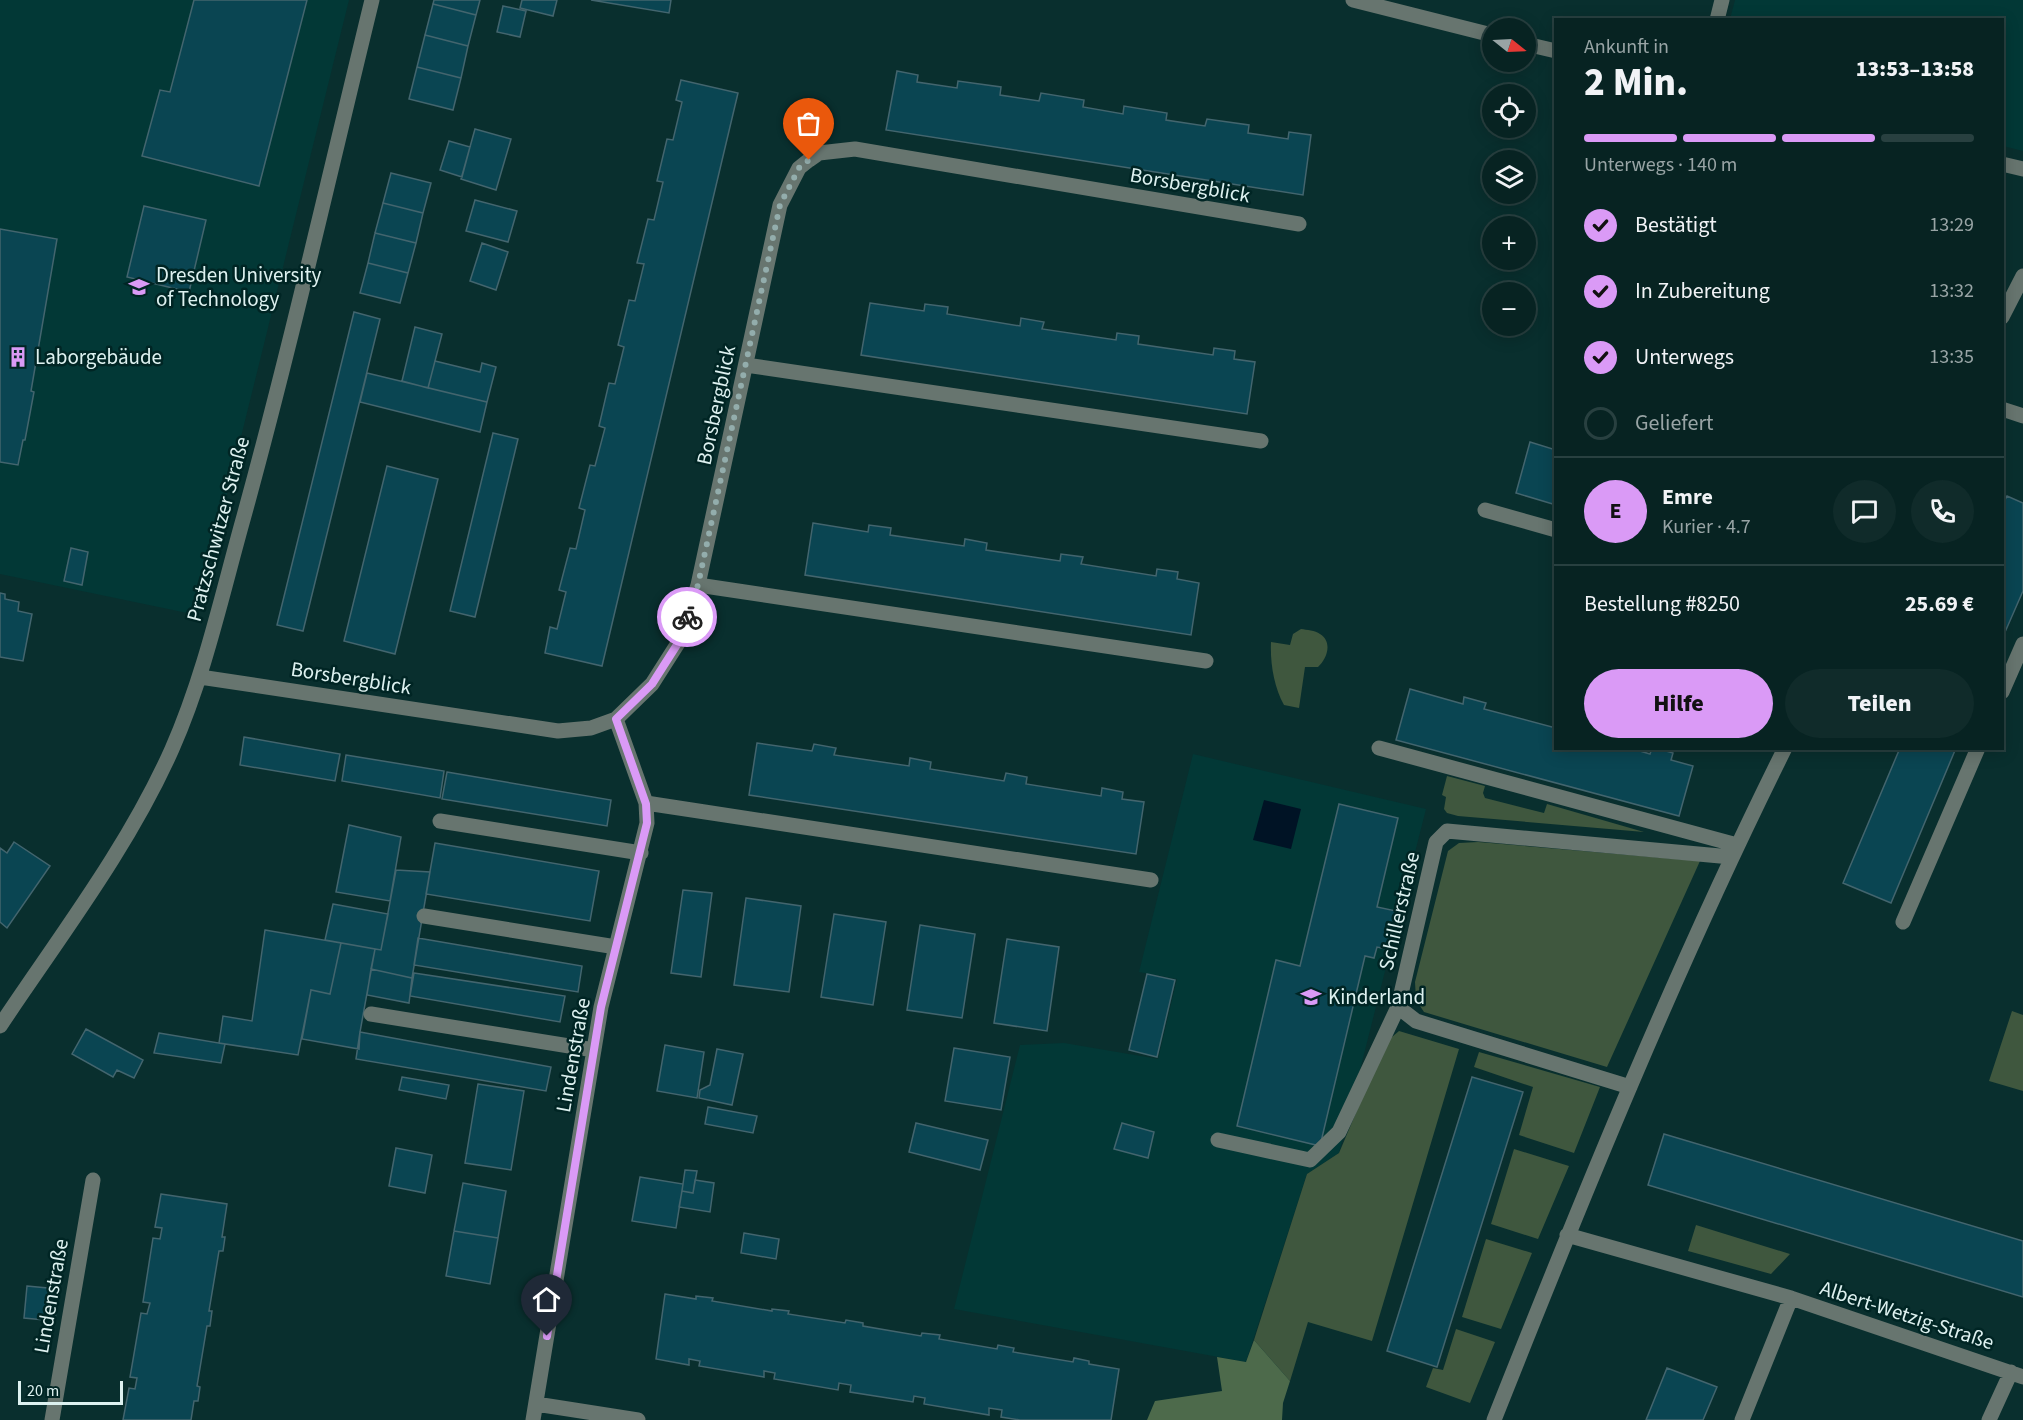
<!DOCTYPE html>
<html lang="de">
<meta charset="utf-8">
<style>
body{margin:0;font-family:"Source Sans 3",sans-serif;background:#102b2a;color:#f1f3f6;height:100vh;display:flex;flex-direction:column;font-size:22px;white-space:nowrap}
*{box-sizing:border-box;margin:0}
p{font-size:20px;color:#98a4a5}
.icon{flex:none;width:33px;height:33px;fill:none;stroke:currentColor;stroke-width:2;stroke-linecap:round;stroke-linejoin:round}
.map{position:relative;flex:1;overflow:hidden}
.sheet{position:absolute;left:1554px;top:18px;width:450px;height:732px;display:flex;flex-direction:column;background:#072322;border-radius:0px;box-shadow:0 3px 15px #0003,0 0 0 2px #284040}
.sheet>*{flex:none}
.needle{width:39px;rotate:108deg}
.controls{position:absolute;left:1482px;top:18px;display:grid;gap:12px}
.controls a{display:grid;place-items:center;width:54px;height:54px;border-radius:50%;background:#072322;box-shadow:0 3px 15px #0003,0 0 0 2px #284040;font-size:30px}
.scale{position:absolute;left:18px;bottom:15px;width:105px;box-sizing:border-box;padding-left:6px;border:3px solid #ddf1f0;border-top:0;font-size:16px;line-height:21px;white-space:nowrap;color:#ddf1f0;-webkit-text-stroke:4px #002524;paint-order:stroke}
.pin{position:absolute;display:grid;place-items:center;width:51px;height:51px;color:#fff;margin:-62px -26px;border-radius:50% 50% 50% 0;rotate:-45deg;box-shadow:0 0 6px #0007}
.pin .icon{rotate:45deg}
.courier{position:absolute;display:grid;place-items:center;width:60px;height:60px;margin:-30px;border:4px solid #da9af6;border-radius:50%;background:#fff;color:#222;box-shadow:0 2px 8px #0007}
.overview em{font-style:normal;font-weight:800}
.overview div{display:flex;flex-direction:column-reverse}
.overview{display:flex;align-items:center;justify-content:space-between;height:102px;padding:0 30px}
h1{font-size:39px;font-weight:800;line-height:45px}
.bar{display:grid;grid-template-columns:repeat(4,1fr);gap:9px 6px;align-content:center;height:72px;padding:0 30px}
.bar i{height:8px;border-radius:4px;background:#284040}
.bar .on{background:#da9af6}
.bar p{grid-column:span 4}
.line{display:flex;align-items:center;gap:15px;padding:0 30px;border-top:2px solid #284040}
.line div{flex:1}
.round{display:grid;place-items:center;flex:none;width:63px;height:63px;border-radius:32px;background:#102b2a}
ol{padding:0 30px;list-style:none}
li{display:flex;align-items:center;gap:18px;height:66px}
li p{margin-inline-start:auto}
li .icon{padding:6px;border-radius:50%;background:#da9af6;color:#111;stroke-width:4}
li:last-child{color:#98a4a5}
li i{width:33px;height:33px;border:3px solid #284040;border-radius:50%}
.button{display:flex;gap:12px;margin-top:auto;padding:12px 30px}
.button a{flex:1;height:69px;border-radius:36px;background:#da9af6;color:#111;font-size:24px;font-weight:800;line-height:69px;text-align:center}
.button a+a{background:#102b2a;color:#f1f3f6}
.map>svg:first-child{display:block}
.built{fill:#023836}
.green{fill:#3f573e}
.forest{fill:#4d6a4b}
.water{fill:#001325}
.building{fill:#0a4552;stroke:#43656e;stroke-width:1.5}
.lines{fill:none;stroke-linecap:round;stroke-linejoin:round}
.minor{stroke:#67756f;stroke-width:15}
.done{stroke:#93adac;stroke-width:6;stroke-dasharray:0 10.8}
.route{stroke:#da9af6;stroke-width:8}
.labels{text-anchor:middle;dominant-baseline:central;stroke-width:5;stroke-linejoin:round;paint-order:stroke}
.street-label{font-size:21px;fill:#ddf1f0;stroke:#002524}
.poi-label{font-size:21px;fill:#ddf1f0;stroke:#002524;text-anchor:start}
</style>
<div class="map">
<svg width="2023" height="1420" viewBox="0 0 2023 1420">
<rect width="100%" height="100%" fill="#092f2e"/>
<path class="built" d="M 0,0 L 349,0 L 197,615 L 0,574 Z
M 1735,0 L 2023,0 L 2023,151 L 2003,146 L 2002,20 L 1730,19 Z
M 1193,754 L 1426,809 L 1339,1153 L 1307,1174 L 1246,1362 L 954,1309 L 1020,1045 L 1064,1043 L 1158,1059 L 1177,979 L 1139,972 Z"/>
<path class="green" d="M 1301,629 C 1307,630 1315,630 1320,634 C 1333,642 1327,659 1318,667 L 1305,667 L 1299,708 L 1284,705 C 1274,687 1270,663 1271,642 L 1290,645 L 1293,634 Z
M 1447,776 L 1485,786 L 1483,793 L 1485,798 L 1544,813 L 1547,804 L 1644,832 L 1458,816 L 1447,813 L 1444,809 L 1446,797 L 1442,795 Z
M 1478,842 L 1700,861 L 1607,1067 L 1424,1012 L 1416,1000 L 1415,982 L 1448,851 L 1459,843 Z
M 2012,1011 L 2023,1015 L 2023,1091 L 1989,1081 Z
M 1399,1031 L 1459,1049 L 1372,1341 L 1308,1322 L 1290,1381 L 1254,1340 L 1307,1174 L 1339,1153 L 1386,1042 Z
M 1479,1052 L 1600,1087 L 1574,1153 L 1519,1135 L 1533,1087 L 1474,1067 Z
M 1514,1149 L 1569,1166 L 1538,1239 L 1491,1224 Z
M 1696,1225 L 1790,1254 L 1771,1274 L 1688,1251 Z
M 1486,1239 L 1532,1253 L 1501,1329 L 1462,1317 Z
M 1456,1329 L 1495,1342 L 1470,1403 L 1426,1387 L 1433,1368 L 1443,1370 Z"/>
<path class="forest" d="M 1254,1340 L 1290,1381 L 1283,1403 L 1282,1420 L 1147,1420 L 1155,1401 L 1222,1391 L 1217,1357 L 1246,1362 Z"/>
<path class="water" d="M 1264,800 L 1301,809 L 1291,849 L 1253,840 Z"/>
<path class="building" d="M 194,0 L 307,0 L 259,186 L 142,156 L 160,90 L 170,92 Z
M 434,0 L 480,0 L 476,15 L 433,4 Z
M 522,0 L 557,0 L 553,16 L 520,8 Z
M 591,0 L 671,0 L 669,13 Z
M 433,4 L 476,15 L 468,46 L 425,35 Z
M 503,6 L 526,11 L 520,37 L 497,32 Z
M 425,35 L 468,46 L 461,78 L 417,67 Z
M 417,67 L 461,78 L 453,110 L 409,99 Z
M 897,71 L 918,75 L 917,82 L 957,88 L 958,81 L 1001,87 L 1000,95 L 1039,101 L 1041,93 L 1084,100 L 1083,107 L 1123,114 L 1124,106 L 1167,113 L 1166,120 L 1205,126 L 1207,119 L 1249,125 L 1248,133 L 1288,139 L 1289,132 L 1311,135 L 1303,195 L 886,130 Z
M 681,80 L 738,93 L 602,666 L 545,653 L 550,627 L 557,629 L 566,592 L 559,590 L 570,548 L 576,549 L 585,510 L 579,508 L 590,465 L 595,466 L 605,428 L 599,426 L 609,383 L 615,384 L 624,347 L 618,345 L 629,300 L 635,301 L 644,264 L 637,263 L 648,219 L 654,220 L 663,182 L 657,181 L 667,139 L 673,140 L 682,102 L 676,100 Z
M 475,129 L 511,139 L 496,190 L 461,179 Z
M 449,141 L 470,147 L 462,177 L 440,170 Z
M 391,173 L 431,183 L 423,213 L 383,203 Z
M 475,200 L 517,211 L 508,242 L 466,231 Z
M 383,203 L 423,213 L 416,243 L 375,233 Z
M 144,206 L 206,220 L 189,292 L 127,277 Z
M 0,229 L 57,239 L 31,391 L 34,392 L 25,440 L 23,440 L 18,465 L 0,462 Z
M 375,233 L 416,243 L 408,273 L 368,263 Z
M 482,243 L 508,252 L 496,290 L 470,281 Z
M 368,263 L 408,273 L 400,303 L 360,293 Z
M 870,303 L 924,311 L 925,304 L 948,307 L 947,314 L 1020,326 L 1021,318 L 1044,322 L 1042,329 L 1116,340 L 1117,333 L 1139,336 L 1138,344 L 1213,355 L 1214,348 L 1235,351 L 1234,359 L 1255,362 L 1247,414 L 861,355 Z
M 354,312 L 380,319 L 303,631 L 277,625 Z
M 415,327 L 442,334 L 428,388 L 402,381 Z
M 435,361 L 480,372 L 482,363 L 496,367 L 487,402 L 428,388 Z
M 367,373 L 487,402 L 480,432 L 360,402 Z
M 493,433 L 518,439 L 475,617 L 450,611 Z
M 1530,442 L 1556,450 L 1556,505 L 1516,493 Z
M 387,466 L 438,479 L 395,654 L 344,641 Z
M 2007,496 L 2023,503 L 2023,591 L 2002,639 L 2002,506 Z
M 813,523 L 868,532 L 869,525 L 891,528 L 890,535 L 964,546 L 965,539 L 987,543 L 986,550 L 1060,561 L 1061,554 L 1083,557 L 1081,564 L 1156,576 L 1157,569 L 1178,572 L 1177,579 L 1199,583 L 1191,635 L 805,575 Z
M 71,548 L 88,552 L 82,585 L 64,581 Z
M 0,593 L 5,594 L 5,599 L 19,602 L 18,611 L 32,614 L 23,661 L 0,657 Z
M 1410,689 L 1463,704 L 1464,697 L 1486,703 L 1484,709 L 1556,728 L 1556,748 L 1630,748 L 1650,754 L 1652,748 L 1656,748 L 1673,753 L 1671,760 L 1693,766 L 1679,816 L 1396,740 Z
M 244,737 L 340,754 L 335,781 L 240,765 Z
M 757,743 L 812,751 L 814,744 L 836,748 L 834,755 L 909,766 L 910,758 L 931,762 L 930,769 L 1004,781 L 1006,773 L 1027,777 L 1026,784 L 1101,796 L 1102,788 L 1123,792 L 1122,799 L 1144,802 L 1136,854 L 749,795 Z
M 1900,748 L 1956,748 L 1891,903 L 1843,883 Z
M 346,755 L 444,771 L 440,798 L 342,781 Z
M 447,772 L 611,800 L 607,826 L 442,799 Z
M 1339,804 L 1398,818 L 1377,907 L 1396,911 L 1387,949 L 1377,947 L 1374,958 L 1365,956 L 1320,1146 L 1237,1126 L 1276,960 L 1300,966 Z
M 349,825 L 401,837 L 390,901 L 336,892 Z
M 14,842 L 50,866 L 7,928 L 0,922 L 0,848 L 7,853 Z
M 435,843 L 599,871 L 590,921 L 426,894 Z
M 396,870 L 430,872 L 412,978 L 371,969 L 375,949 L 381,950 Z
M 683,890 L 712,893 L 701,977 L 671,973 Z
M 746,898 L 801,906 L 789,992 L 734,985 Z
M 333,904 L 388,914 L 381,950 L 325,940 Z
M 834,914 L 886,922 L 873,1005 L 821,997 Z
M 920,925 L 975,934 L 962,1018 L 907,1010 Z
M 265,930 L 341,943 L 330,994 L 311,990 L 298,1055 L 219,1043 L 223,1016 L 252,1021 Z
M 418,938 L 582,966 L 578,992 L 414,965 Z
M 1007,939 L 1059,947 L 1047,1031 L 994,1023 Z
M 341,943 L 375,949 L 360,1032 L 359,1049 L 302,1039 L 311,990 L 330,994 Z
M 371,969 L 412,978 L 409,1003 L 367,995 Z
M 414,973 L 565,996 L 560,1022 L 410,996 Z
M 1147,974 L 1175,980 L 1157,1057 L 1129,1050 Z
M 86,1029 L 143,1060 L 134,1078 L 117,1070 L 113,1077 L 72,1054 Z
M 360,1032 L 551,1067 L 546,1091 L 356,1059 Z
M 159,1033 L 225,1044 L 221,1063 L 154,1053 Z
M 665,1045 L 704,1052 L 697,1098 L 657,1091 Z
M 954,1048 L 1010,1057 L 1001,1110 L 945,1101 Z
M 717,1049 L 743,1054 L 732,1105 L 699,1098 L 700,1090 L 710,1085 Z
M 402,1077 L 449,1085 L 446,1099 L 399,1090 Z
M 1472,1077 L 1523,1092 L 1437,1367 L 1387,1351 Z
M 478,1084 L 524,1091 L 511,1170 L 465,1163 Z
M 708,1107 L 757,1116 L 753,1133 L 705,1124 Z
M 916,1123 L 988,1140 L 980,1170 L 909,1152 Z
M 1122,1123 L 1154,1132 L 1148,1158 L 1114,1149 Z
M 1664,1134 L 2023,1241 L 2023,1297 L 1648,1185 Z
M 396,1148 L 432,1155 L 425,1193 L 389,1186 Z
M 685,1170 L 697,1171 L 693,1193 L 682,1191 Z
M 640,1177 L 683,1184 L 676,1228 L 632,1221 Z
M 695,1180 L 714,1183 L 710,1212 L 679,1207 L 682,1191 L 693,1193 Z
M 463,1183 L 506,1191 L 498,1238 L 454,1231 Z
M 161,1194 L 227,1204 L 222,1237 L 225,1237 L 223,1251 L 219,1251 L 209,1311 L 212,1311 L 210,1326 L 207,1326 L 197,1386 L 200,1387 L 198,1401 L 194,1401 L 191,1420 L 123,1420 L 129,1388 L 135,1389 L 137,1378 L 130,1377 L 141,1313 L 147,1314 L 150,1303 L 143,1302 L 153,1238 L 160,1239 L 162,1228 L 155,1227 Z
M 454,1231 L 498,1238 L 490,1284 L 446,1276 Z
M 744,1233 L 779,1239 L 776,1259 L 741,1253 Z
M 27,1286 L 58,1289 L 55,1321 L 24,1318 Z
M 665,1294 L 696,1299 L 696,1296 L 713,1298 L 712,1301 L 772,1311 L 772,1309 L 789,1311 L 788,1314 L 845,1323 L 846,1320 L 863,1323 L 863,1326 L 921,1336 L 922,1333 L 940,1335 L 939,1339 L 997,1349 L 998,1345 L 1014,1348 L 1013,1352 L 1073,1362 L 1074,1358 L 1089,1361 L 1089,1364 L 1119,1369 L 1111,1420 L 1020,1420 L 1001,1417 L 1002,1410 L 989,1408 L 989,1415 L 924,1404 L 925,1398 L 914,1396 L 913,1402 L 850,1392 L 851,1385 L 839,1383 L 838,1390 L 774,1379 L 775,1373 L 764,1371 L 764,1377 L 699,1366 L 700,1361 L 689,1359 L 689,1365 L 656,1359 Z
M 1667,1368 L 1717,1387 L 1703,1420 L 1646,1420 Z"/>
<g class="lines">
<path class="minor" d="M 1353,0 L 1492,35
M 1717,20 L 1722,0
M 1526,44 L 1556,51
M 2002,164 L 2023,169
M 2002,317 L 2023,276
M 746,365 L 1261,441
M 2002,409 L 2023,416
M 1485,510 L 1556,530
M 698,585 L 1206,661
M 200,677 L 558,731 L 591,728 L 616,719 L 652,684 L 680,640 L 698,585 L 780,205 L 799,168 L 809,160 L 819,153 L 855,149 L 1299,224
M 2002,692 L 2023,644
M 1379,748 L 1737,845
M 646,803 L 1151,880
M 440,821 L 641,853
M 424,916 L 616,947
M 1903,922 L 1978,748
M 371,1014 L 594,1050
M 0,1026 C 60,936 128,848 172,749 C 205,674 222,594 244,516 C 291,345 330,172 372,0
M 1630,1087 L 1416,1021 L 1398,1007 L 1436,842 L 1447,831 L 1731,857
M 1218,1140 L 1310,1160 L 1339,1132 L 1398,1007
M 1567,1235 L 1791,1298 L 2023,1377
M 536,1404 L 638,1420
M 52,1420 L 93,1180
M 533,1420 L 601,1007 L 647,823 L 646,803 L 616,719
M 1494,1420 C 1584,1193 1676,967 1785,748
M 1742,1420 L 1791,1298
M 1989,1420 L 2011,1372"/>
</g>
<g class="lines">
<path class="done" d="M 687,617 L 698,585 L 780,205 L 799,168 L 809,160"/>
<path class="route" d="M 547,1336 L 601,1007 L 647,823 L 646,804 L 616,719 L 652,684 L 680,640 L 687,617"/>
</g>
<defs>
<g id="university-bare" transform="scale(1.62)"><path d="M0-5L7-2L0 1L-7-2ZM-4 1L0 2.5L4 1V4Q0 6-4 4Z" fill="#da9af6" stroke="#002524" stroke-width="2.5" paint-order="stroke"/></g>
<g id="building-bare" transform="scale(1.62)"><path d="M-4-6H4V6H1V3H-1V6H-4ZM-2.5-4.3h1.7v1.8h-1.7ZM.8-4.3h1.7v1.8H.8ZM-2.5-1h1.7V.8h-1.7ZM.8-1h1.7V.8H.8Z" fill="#da9af6" stroke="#002524" stroke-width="2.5" paint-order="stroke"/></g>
<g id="school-bare" transform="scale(1.62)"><path d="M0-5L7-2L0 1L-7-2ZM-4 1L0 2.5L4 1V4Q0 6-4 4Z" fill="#da9af6" stroke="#002524" stroke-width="2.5" paint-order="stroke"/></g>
</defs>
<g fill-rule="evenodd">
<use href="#university-bare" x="139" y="287"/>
<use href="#building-bare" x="18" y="357"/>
<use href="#school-bare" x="1311" y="997"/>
</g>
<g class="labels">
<g class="street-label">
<text transform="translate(1190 185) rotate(10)">Borsbergblick</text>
<text transform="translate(716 405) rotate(-78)">Borsbergblick</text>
<text transform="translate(218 529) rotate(-75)">Pratzschwitzer Straße</text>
<text transform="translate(351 678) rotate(9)">Borsbergblick</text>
<text transform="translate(1399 911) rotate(-77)">Schillerstraße</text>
<text transform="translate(573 1055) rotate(-80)">Lindenstraße</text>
<text transform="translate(51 1296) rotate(-80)">Lindenstraße</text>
<text transform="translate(1907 1315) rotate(18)">Albert-Wetzig-Straße</text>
</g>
<g class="poi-label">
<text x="156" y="275">Dresden University<tspan x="156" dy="24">of Technology</tspan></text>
<text x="35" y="357">Laborgebäude</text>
<text x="1328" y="997">Kinderland</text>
</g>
</g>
</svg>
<div class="controls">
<a><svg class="needle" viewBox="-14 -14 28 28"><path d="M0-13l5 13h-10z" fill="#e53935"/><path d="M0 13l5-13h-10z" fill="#98a4a5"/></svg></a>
<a><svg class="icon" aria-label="locate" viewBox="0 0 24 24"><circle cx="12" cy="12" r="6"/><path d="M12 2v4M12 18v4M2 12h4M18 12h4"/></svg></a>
<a><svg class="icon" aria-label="layers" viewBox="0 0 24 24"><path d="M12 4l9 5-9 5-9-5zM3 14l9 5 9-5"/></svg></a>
<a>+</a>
<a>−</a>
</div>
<div class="scale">20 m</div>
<div class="pin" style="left:809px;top:160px;background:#ea580c"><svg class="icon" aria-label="bag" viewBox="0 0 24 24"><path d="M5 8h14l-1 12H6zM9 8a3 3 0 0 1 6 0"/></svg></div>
<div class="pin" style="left:547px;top:1336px;background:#1f2937"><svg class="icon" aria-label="home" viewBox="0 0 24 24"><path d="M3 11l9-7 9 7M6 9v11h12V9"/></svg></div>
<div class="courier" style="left:687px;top:617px"><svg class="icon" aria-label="bike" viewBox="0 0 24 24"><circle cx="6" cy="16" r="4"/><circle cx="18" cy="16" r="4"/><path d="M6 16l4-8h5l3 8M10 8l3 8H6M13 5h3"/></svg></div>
<section class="sheet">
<div class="overview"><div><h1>2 Min.</h1><p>Ankunft in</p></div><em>13:53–13:58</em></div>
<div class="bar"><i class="on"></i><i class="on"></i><i class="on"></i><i></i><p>Unterwegs · 140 m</p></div>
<ol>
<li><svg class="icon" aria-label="check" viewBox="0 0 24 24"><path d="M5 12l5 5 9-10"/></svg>Bestätigt<p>13:29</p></li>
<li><svg class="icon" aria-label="check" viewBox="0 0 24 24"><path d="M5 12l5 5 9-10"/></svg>In Zubereitung<p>13:32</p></li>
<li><svg class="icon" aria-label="check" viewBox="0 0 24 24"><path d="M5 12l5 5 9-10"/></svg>Unterwegs<p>13:35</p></li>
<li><i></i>Geliefert</li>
</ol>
<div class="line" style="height:108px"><b class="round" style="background:#da9af6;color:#111">E</b><div><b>Emre</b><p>Kurier · 4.7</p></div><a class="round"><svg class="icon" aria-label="chat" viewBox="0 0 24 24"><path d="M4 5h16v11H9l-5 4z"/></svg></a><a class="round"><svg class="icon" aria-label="phone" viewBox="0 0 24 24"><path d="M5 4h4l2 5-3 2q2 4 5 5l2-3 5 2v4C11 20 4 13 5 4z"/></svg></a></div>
<div class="line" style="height:78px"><div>Bestellung #8250</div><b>25.69 €</b></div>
<div class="button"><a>Hilfe</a><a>Teilen</a></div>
</section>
</div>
